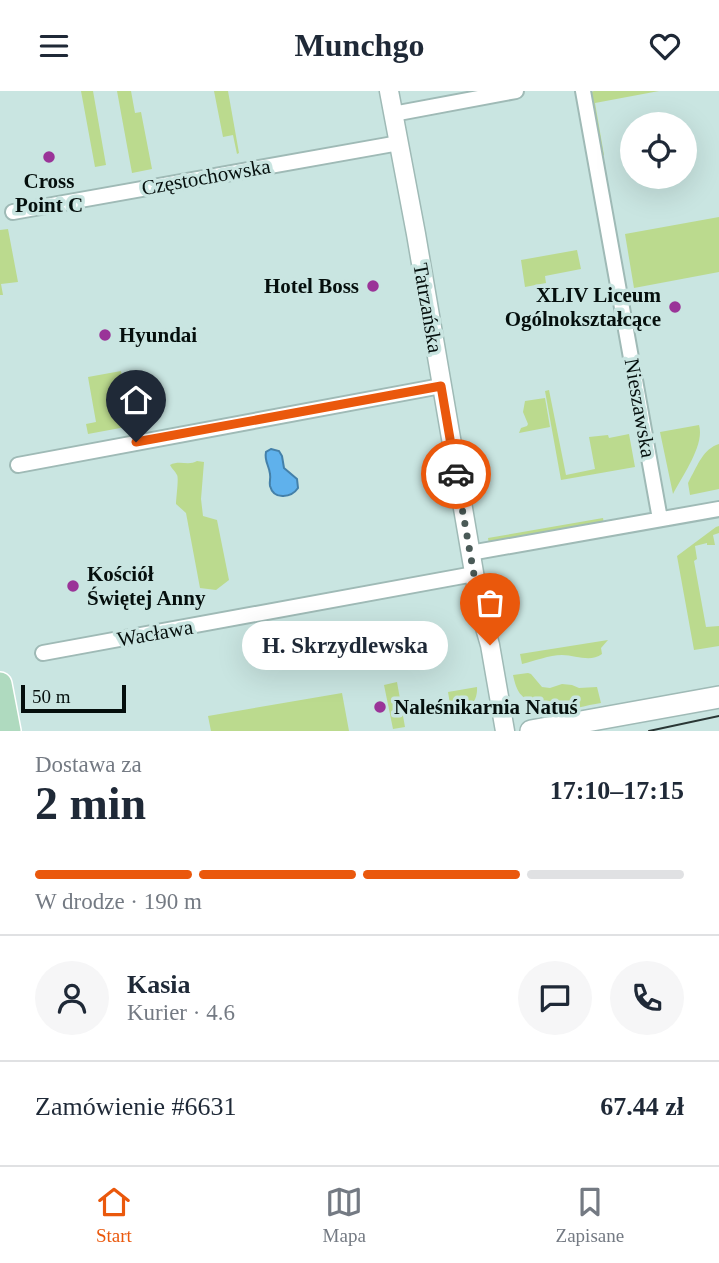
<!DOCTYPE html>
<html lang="pl">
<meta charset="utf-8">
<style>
body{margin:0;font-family:"Times New Roman",serif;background:#f6f6f7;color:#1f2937;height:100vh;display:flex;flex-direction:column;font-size:26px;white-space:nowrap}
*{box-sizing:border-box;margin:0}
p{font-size:23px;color:#747a83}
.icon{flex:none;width:38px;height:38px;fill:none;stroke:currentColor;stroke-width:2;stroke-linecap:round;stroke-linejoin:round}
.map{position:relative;height:640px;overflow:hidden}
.drawer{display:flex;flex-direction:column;background:#fff;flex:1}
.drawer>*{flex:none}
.fabs{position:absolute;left:620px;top:21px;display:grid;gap:14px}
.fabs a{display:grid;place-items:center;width:77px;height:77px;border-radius:50%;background:#fff;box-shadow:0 7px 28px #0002;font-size:35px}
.scale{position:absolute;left:21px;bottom:18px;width:105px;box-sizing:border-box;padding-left:7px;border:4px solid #050f0d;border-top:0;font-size:19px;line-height:24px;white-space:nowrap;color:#050f0d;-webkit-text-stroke:5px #c9e5e1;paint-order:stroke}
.pin{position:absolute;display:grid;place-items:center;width:60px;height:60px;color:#fff;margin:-72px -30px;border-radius:50% 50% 50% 0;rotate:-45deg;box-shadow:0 0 7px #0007}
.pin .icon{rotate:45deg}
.courier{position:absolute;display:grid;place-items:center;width:70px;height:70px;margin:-35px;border:5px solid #ea580c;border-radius:50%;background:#fff;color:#222;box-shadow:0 2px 9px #0007}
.bubble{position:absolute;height:49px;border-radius:24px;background:#fff;box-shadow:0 7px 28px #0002;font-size:23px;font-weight:700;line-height:49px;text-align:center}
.summary em{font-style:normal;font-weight:700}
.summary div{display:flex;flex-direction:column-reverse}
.summary{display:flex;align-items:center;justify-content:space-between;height:119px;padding:0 35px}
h1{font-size:46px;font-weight:700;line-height:52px}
.bar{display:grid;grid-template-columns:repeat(4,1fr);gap:10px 7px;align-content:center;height:84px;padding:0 35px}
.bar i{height:9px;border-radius:5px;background:#e0e1e3}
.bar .selected{background:#ea580c}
.bar p{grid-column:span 4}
.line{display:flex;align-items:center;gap:18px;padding:0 35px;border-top:2px solid #e0e1e3}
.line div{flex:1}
.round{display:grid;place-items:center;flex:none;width:74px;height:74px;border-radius:37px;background:#f6f6f7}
header{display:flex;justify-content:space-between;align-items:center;height:91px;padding:0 35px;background:#fff;font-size:32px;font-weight:700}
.tab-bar{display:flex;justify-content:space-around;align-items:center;height:98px;border-top:2px solid #e0e1e3;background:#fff;font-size:19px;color:#747a83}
.tab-bar a{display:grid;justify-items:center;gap:4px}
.tab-bar .selected{color:#ea580c}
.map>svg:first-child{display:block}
.green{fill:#bbda8e}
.water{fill:#5fb1ec;stroke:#4480a9;stroke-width:2}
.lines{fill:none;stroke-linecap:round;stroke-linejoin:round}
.minor-casing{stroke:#9fbab6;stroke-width:18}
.tertiary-casing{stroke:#9fbab6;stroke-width:21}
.secondary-casing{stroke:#9fbab6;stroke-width:24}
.primary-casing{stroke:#fff;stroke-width:26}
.minor{stroke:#fff;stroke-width:14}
.tertiary{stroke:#fff;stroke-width:18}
.secondary{stroke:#fff;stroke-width:21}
.primary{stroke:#afdabf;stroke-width:23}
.tram{stroke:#293634;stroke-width:2}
.done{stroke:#4a5a57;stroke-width:7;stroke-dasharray:0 12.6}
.route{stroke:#ea580c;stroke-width:9}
.poi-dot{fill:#9a3498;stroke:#c9e5e1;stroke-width:2.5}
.labels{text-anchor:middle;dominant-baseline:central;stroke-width:7;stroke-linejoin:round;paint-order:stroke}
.street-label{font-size:21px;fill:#050f0d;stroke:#c9e5e1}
.poi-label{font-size:21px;font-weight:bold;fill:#050f0d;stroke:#c9e5e1;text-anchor:start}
</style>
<header><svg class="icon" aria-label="menu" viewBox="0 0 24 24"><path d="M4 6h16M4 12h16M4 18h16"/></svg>Munchgo<svg class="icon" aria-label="heart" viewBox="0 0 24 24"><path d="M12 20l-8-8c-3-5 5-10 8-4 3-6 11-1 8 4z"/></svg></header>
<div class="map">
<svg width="719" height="640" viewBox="0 0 719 640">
<rect width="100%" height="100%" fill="#c9e5e1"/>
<path class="green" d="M 81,0 L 93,0 L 106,74 L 95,76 Z
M 117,0 L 131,0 L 135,22 L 141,21 L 152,78 L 132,82 Z
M 214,0 L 228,0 L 239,62 L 237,63 L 233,44 L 223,46 Z
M 594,0 L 659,0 L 595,12 L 604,64 L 602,65 L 591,8 L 591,1 Z
M 719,126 L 719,181 L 634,197 L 625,143 Z
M 8,138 L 18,191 L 1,193 L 3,204 L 0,204 L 0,139 Z
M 577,159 L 581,178 L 545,185 L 546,192 L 525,196 L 521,169 Z
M 121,280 L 131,335 L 88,343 L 86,333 L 96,331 L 88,286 Z
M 549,299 L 566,384 L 595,378 L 589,346 L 608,344 L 609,347 L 629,343 L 635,376 L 561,389 L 545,300 Z
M 545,307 L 550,336 L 519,342 L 521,337 L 527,335 L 528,333 L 523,321 L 525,310 Z
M 699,334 C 705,354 682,385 673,403 L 660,341 Z
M 719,353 L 719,398 L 690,404 L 688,392 L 690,388 C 698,374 703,358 719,353 Z
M 197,370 L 204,371 L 201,408 L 203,425 L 217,429 L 229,489 L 216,499 L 200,497 L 186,422 L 176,413 C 176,407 179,387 177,384 C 175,380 172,378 170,374 C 179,369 189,375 197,370 Z
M 603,427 L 604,433 L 489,453 L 488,447 Z
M 719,435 L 719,442 L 713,444 L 715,454 L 707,454 L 707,452 L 695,455 L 697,468 L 694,470 L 706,536 L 719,535 L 719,555 L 694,559 L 677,465 L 716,436 Z
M 608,549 L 601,557 L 602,563 C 590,572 576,564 562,564 C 549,564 535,570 522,573 L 520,563 Z
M 528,582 L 531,583 L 542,596 L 550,597 L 562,593 L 572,594 L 579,597 L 597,596 L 601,612 C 586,614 565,621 551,620 C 545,620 540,616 535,614 C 520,605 517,602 513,584 Z
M 397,591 L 405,636 L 393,638 L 384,594 Z
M 477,596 C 478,612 467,621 452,625 L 448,601 Z
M 342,602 L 349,640 L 211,640 L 208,625 Z"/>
<path class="water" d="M 271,358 L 279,360 L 282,365 L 284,377 L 297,388 L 298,397 C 292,406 274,410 270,395 C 269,390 271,389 270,383 C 269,374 264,370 266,361 Z"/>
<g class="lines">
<g class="minor-casing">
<path id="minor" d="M 583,0 L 660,428
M 393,23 L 516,0
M 13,121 L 399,52
M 18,374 L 441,295
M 470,462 L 719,418
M 43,562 L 474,483"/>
</g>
<g class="tertiary-casing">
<path id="tertiary" d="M 389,0 L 416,143 L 477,499 L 481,523 L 490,554 L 505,640"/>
</g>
<g class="secondary-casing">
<path id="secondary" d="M 531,640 L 719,606"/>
</g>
<g class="primary-casing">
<path id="primary" d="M 0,593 L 9,640"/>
</g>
<use href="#minor" class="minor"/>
<use href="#tertiary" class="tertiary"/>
<use href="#secondary" class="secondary"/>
<use href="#primary" class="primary"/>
<path class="tram" d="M 649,640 L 719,625"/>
</g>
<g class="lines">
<path class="done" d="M 456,383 L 481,523 L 490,554"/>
<path class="route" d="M 136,351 L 441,295 L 456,383"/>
</g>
<g class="poi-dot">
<circle cx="49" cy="66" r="7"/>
<circle cx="373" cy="195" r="7"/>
<circle cx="675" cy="216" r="7"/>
<circle cx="105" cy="244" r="7"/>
<circle cx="73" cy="495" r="7"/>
<circle cx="380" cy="616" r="7"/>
</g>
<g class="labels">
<g class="street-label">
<text transform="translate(206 86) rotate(-10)">Częstochowska</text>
<text transform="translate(428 217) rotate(80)">Tatrzańska</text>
<text transform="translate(640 317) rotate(80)">Nieszawska</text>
<text transform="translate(155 542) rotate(-10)">Wacława</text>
</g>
<g class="poi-label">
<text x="49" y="90" text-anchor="middle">Cross<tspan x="49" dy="24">Point C</tspan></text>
<text x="359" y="195" text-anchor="end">Hotel Boss</text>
<text x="661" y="204" text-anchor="end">XLIV Liceum<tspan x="661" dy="24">Ogólnokształcące</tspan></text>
<text x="119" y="244">Hyundai</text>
<text x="87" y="483">Kościół<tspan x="87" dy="24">Świętej Anny</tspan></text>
<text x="394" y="616">Naleśnikarnia Natuś</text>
</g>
</g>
</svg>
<div class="fabs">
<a><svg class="icon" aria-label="locate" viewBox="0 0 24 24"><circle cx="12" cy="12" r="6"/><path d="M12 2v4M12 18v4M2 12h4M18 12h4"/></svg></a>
</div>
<div class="scale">50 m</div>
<div class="pin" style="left:490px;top:554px;background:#ea580c"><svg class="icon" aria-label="bag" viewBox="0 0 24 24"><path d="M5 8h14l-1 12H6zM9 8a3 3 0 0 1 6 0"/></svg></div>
<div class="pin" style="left:136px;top:351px;background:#1f2937"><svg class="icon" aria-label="home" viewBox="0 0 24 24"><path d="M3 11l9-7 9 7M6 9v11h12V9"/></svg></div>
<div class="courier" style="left:456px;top:383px"><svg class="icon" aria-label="car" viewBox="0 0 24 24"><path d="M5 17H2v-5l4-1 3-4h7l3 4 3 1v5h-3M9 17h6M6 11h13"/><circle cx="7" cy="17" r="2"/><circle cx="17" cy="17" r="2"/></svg></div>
<div class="bubble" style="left:242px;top:530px;width:206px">H. Skrzydlewska</div>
</div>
<section class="drawer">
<div class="summary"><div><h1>2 min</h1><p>Dostawa za</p></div><em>17:10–17:15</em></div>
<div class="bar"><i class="selected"></i><i class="selected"></i><i class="selected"></i><i></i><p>W drodze · 190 m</p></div>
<div class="line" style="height:126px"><a class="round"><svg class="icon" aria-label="person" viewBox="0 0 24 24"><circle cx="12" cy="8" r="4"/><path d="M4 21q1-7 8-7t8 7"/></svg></a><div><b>Kasia</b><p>Kurier · 4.6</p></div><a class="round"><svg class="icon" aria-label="chat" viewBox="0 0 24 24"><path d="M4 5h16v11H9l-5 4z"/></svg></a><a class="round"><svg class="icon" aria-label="phone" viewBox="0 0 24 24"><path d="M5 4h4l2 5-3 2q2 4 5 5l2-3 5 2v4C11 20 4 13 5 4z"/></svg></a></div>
<div class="line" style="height:91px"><div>Zamówienie #6631</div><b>67.44 zł</b></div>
</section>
<nav class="tab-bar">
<a class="selected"><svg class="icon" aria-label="home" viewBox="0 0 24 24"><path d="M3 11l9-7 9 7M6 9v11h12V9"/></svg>Start</a>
<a><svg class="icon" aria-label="map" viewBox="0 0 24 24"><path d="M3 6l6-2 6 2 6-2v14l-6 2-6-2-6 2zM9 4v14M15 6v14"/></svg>Mapa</a>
<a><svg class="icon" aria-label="saved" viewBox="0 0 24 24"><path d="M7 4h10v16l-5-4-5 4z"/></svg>Zapisane</a>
</nav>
